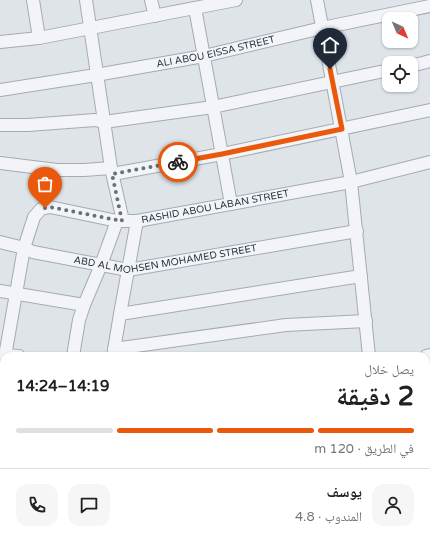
<!DOCTYPE html>
<html lang="ar">
<meta charset="utf-8">
<style>
body{margin:0;font-family:"Varela Round","Noto Naskh Arabic",sans-serif;background:#f6f6f6;color:#202124;direction:rtl;height:100vh;display:flex;flex-direction:column;font-size:15px;white-space:nowrap}
*{box-sizing:border-box;margin:0}
p{font-size:13px;color:#757577}
.icon{flex:none;width:22px;height:22px;fill:none;stroke:currentColor;stroke-width:2;stroke-linecap:round;stroke-linejoin:round}
.map{position:relative;flex:1;overflow:hidden;direction:ltr}
.details{position:absolute;left:0px;top:352px;width:430px;height:196px;display:flex;flex-direction:column;background:#fff;border-radius:12px 12px 0 0;box-shadow:0 1px 3px #0004;direction:rtl}
.details>*{flex:none}
.needle{width:26px;rotate:136deg}
.controls{position:absolute;left:382px;top:12px;display:grid;gap:8px}
.controls a{display:grid;place-items:center;width:36px;height:36px;border-radius:8px;background:#fff;box-shadow:0 1px 3px #0004;font-size:20px}
.pin{position:absolute;display:grid;place-items:center;width:34px;height:34px;color:#fff;margin:-41px -17px;border-radius:50% 50% 50% 0;rotate:-45deg;box-shadow:0 0 4px #0007}
.pin .icon{rotate:45deg}
.courier{position:absolute;display:grid;place-items:center;width:40px;height:40px;margin:-20px;border:3px solid #ea580c;border-radius:50%;background:#fff;color:#222;box-shadow:0 1px 5px #0007}
.headline em{font-style:normal;font-weight:700}
.headline div{display:flex;flex-direction:column-reverse}
.headline{display:flex;align-items:center;justify-content:space-between;height:68px;padding:0 16px}
h1{font-size:26px;font-weight:700;line-height:30px}
.bar{display:grid;grid-template-columns:repeat(4,1fr);gap:6px 4px;align-content:center;height:48px;padding:0 16px}
.bar i{height:5px;border-radius:3px;background:#e0e0e0}
.bar .selected{background:#ea580c}
.bar p{grid-column:span 4}
.line{display:flex;align-items:center;gap:10px;padding:0 16px;border-top:1px solid #e0e0e0}
.line div{flex:1}
.round{display:grid;place-items:center;flex:none;width:42px;height:42px;border-radius:12px;background:#f6f6f6}
.map>svg:first-child{display:block}
.lines{fill:none;stroke-linecap:round;stroke-linejoin:round}
.street-casing{stroke:#a4abb4;stroke-width:14}
.street{stroke:#f2f4f7;stroke-width:12}
.done{stroke:#67717c;stroke-width:4;stroke-dasharray:0 7.2}
.route{stroke:#ea580c;stroke-width:5}
.labels{text-anchor:middle;dominant-baseline:central;stroke-width:3;stroke-linejoin:round;paint-order:stroke}
.street-label{font-size:10px;fill:#273342;stroke:#eff3f7}
</style>
<div class="map">
<svg width="430" height="548" viewBox="0 0 430 548">
<rect width="100%" height="100%" fill="#dfe4e9"/>
<g class="lines">
<g class="street-casing">
<g id="street">
<path d="M 33,0 L 39,38"/>
<path d="M 86,0 L 111,168 L 123,221"/>
<path d="M 151,0 L 155,16"/>
<path d="M 317,0 L 351,182 L 369,356"/>
<path d="M 195,8 L 231,204"/>
<path d="M 0,42 L 39,38 L 236,0"/>
<path d="M 411,66 L 430,61"/>
<path id="s1" d="M 0,90 L 96,75 L 204,56 L 322,28 L 430,6"/>
<path d="M 0,125 L 28,125 L 95,120 L 104,122 L 213,107 L 389,70"/>
<path d="M 0,163 L 57,170 L 84,170 L 111,168"/>
<path d="M 113,174 L 222,154 L 430,110"/>
<path id="s2" d="M 0,242 L 24,248 L 33,252 L 128,270 L 357,231"/>
<path d="M 0,291 L 84,305"/>
<path d="M 120,314 L 361,276"/>
<path d="M 114,349 L 286,325 L 366,321"/>
<path d="M 5,355 L 19,356"/>
<path id="s3" d="M 5,356 L 24,248 L 34,217 L 41,209 L 50,207 L 117,221 L 137,221 L 351,182 L 430,162"/>
<path d="M 73,356 L 79,320 L 84,305 L 101,265 L 117,221"/>
<path d="M 113,356 L 120,314 L 137,221"/>
<path d="M 426,356 L 430,355"/>
<path d="M 0,412 L 3,386 L 0,377 L 4,361"/>
<path d="M 0,421 L 4,427"/>
<path d="M 426,467 L 430,493"/>
<path d="M 0,494 L 4,474"/>
<path d="M 0,522 L 4,522"/>
<path d="M 137,544 L 138,548"/>
<path d="M 236,544 L 236,548"/>
<path d="M 316,544 L 317,548"/>
<path d="M 383,544 L 383,548"/>
<path d="M 424,544 L 424,548"/>
<path d="M 181,548 L 203,544"/>
</g>
</g>
<use href="#street" class="street"/>
</g>
<g class="lines">
<path class="done" d="M 45,208 L 50,207 L 122,221 L 112,174 L 178,162"/>
<path class="route" d="M 178,162 L 222,154 L 342,129 L 330,69"/>
</g>
<g class="labels">
<g class="street-label">
<text stroke="none"><textPath href="#s1" startOffset="219">ALI ABOU EISSA STREET</textPath></text>
<text stroke="none"><textPath href="#s3" startOffset="330">RASHID ABOU LABAN STREET</textPath></text>
<text stroke="none"><textPath href="#s2" startOffset="169">ABD AL MOHSEN MOHAMED STREET</textPath></text>
</g>
</g>
</svg>
<div class="controls">
<a><svg class="needle" viewBox="-14 -14 28 28"><path d="M0-13l5 13h-10z" fill="#e53935"/><path d="M0 13l5-13h-10z" fill="#757577"/></svg></a>
<a><svg class="icon" aria-label="locate" viewBox="0 0 24 24"><circle cx="12" cy="12" r="6"/><path d="M12 2v4M12 18v4M2 12h4M18 12h4"/></svg></a>
</div>
<div class="pin" style="left:45px;top:208px;background:#ea580c"><svg class="icon" aria-label="bag" viewBox="0 0 24 24"><path d="M5 8h14l-1 12H6zM9 8a3 3 0 0 1 6 0"/></svg></div>
<div class="pin" style="left:330px;top:69px;background:#1f2937"><svg class="icon" aria-label="home" viewBox="0 0 24 24"><path d="M3 11l9-7 9 7M6 9v11h12V9"/></svg></div>
<div class="courier" style="left:178px;top:162px"><svg class="icon" aria-label="bike" viewBox="0 0 24 24"><circle cx="6" cy="16" r="4"/><circle cx="18" cy="16" r="4"/><path d="M6 16l4-8h5l3 8M10 8l3 8H6M13 5h3"/></svg></div>
<section class="details">
<div class="headline"><div><h1>2 دقيقة</h1><p>يصل خلال</p></div><em>14:19–14:24</em></div>
<div class="bar"><i class="selected"></i><i class="selected"></i><i class="selected"></i><i></i><p>في الطريق · 120 m</p></div>
<div class="line" style="height:72px"><a class="round"><svg class="icon" aria-label="person" viewBox="0 0 24 24"><circle cx="12" cy="8" r="4"/><path d="M4 21q1-7 8-7t8 7"/></svg></a><div><b>يوسف</b><p>المندوب · 4.8</p></div><a class="round"><svg class="icon" aria-label="chat" viewBox="0 0 24 24"><path d="M4 5h16v11H9l-5 4z"/></svg></a><a class="round"><svg class="icon" aria-label="phone" viewBox="0 0 24 24"><path d="M5 4h4l2 5-3 2q2 4 5 5l2-3 5 2v4C11 20 4 13 5 4z"/></svg></a></div>
</section>
</div>
